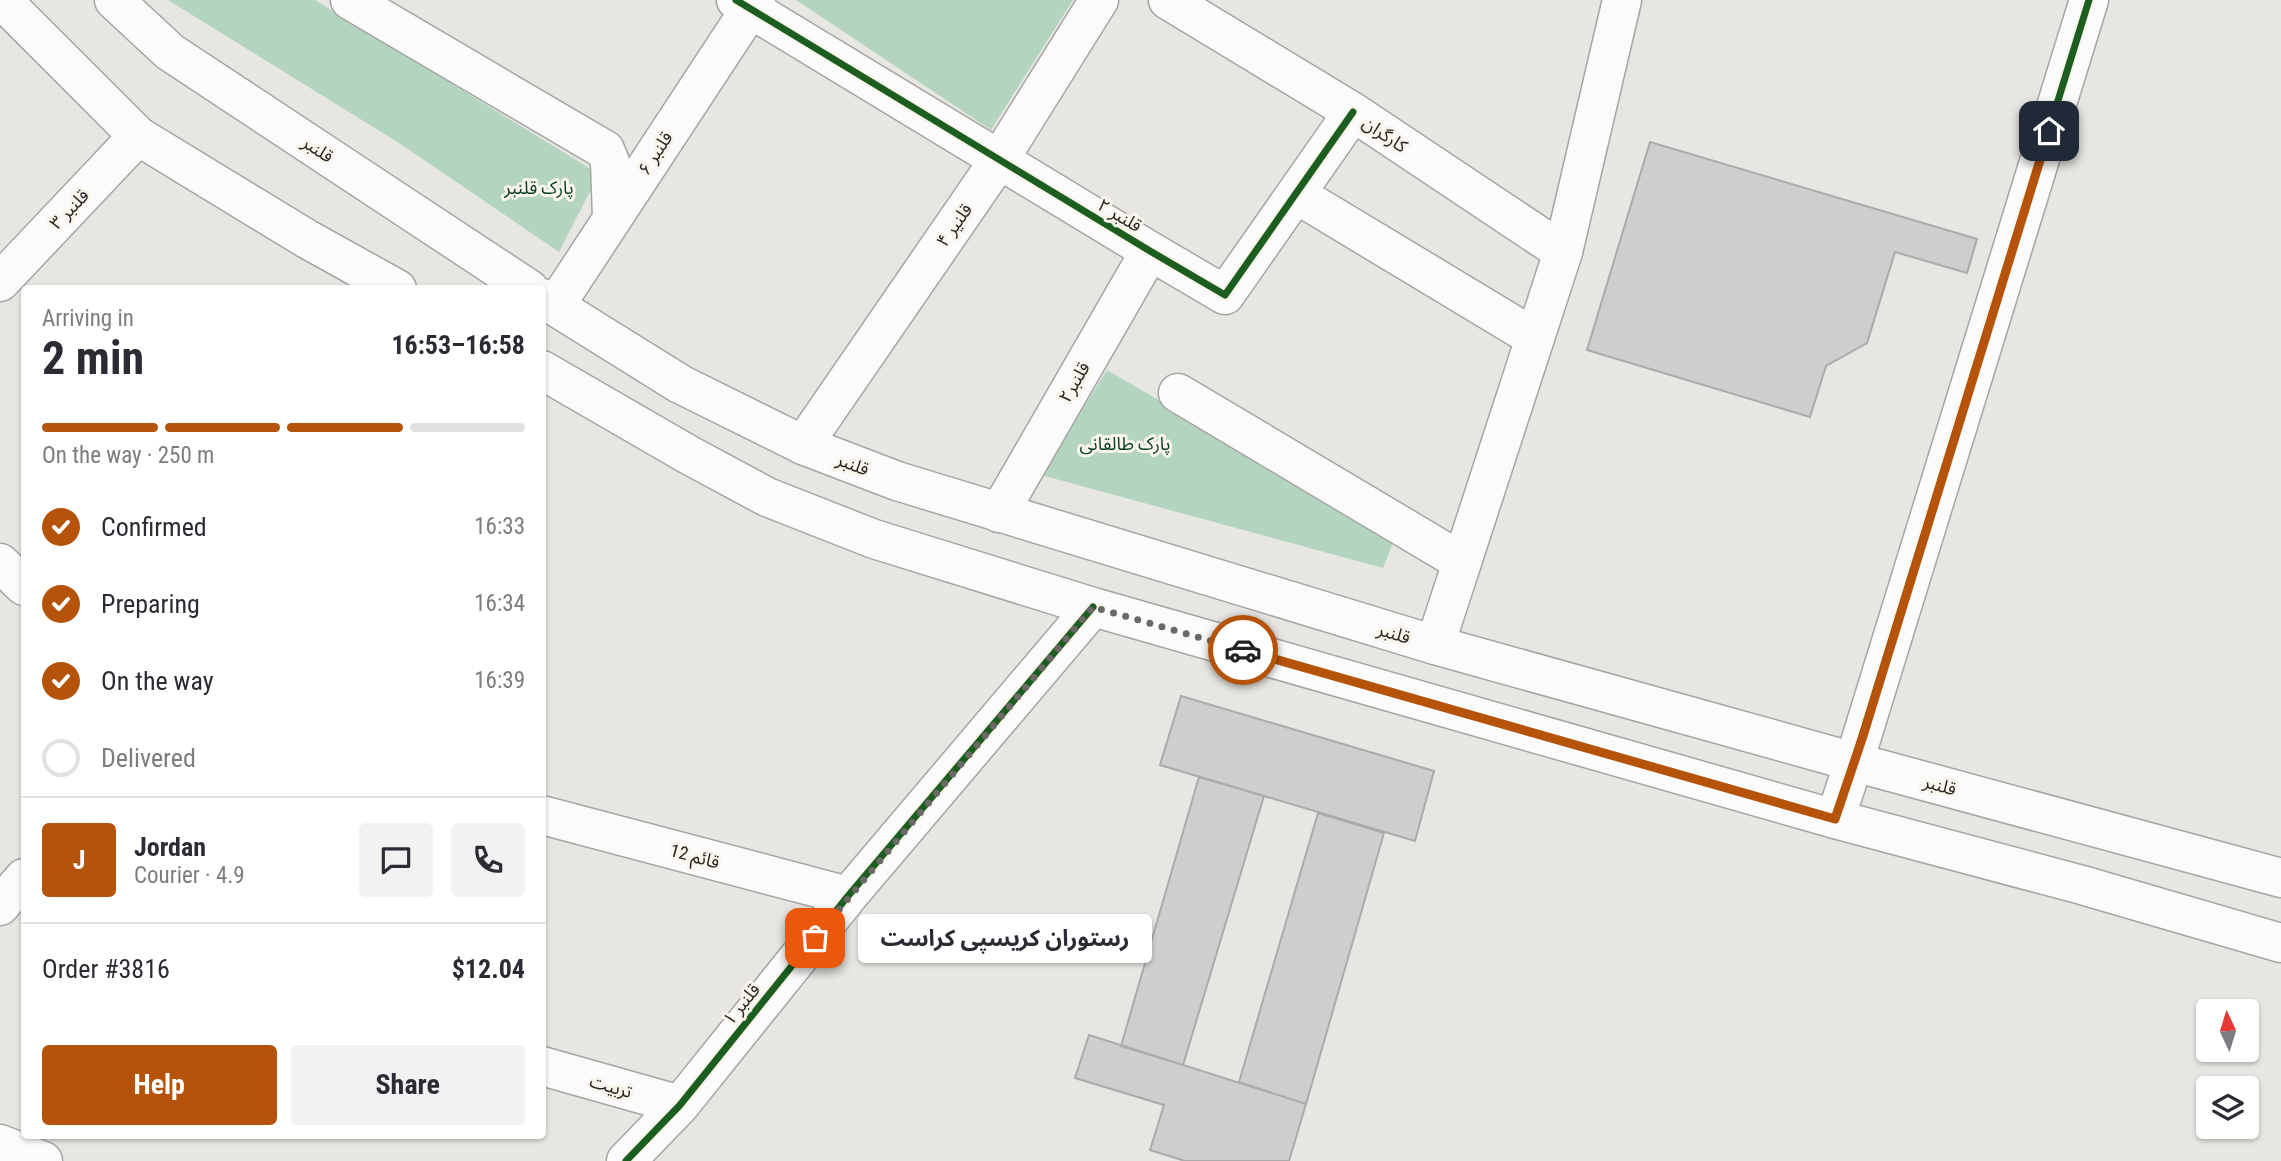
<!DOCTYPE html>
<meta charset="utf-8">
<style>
body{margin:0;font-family:"Roboto Condensed","Noto Sans Arabic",sans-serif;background:#f2f2f3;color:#2b2b33;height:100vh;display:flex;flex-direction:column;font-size:26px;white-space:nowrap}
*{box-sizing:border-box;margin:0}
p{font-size:23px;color:#7c7c81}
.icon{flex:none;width:38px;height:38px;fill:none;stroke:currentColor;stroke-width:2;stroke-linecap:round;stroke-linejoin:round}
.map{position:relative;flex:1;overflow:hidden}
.sheet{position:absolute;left:21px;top:285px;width:525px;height:854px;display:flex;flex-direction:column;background:#fff;border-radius:7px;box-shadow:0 2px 5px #0004}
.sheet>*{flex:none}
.needle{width:46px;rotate:356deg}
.tools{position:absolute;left:2196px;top:999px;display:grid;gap:14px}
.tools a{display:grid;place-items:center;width:63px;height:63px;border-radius:7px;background:#fff;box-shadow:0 2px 5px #0004;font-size:35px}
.pin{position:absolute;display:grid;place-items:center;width:60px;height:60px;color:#fff;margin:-30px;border-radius:14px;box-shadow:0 4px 10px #0006}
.courier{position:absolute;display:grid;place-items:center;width:70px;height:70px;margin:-35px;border:5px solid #b45309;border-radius:50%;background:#fff;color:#222;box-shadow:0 2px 9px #0007}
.bubble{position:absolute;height:49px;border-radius:7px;background:#fff;box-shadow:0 2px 5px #0004;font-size:23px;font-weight:700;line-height:49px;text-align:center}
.summary em{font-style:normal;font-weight:700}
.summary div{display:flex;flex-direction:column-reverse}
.summary{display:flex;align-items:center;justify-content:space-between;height:119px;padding:0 21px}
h1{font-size:46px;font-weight:700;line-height:52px}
.bar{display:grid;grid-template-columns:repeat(4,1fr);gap:10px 7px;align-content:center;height:84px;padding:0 21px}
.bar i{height:9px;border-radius:5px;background:#e1e1e2}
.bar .selected{background:#b45309}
.bar p{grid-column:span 4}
.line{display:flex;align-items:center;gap:18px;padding:0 21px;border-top:2px solid #e1e1e2}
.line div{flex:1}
.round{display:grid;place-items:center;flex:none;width:74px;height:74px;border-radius:7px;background:#f2f2f3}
ol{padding:0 21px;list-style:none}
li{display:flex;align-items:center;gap:21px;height:77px}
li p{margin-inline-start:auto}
li .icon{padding:7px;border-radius:50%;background:#b45309;color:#fff;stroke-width:4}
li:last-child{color:#7c7c81}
li i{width:38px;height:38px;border:4px solid #e1e1e2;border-radius:50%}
.primary-button{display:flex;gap:14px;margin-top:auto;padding:14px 21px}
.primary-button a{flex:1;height:80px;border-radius:7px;background:#b45309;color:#fff;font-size:28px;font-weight:700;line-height:80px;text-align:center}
.primary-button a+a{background:#f2f2f3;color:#2b2b33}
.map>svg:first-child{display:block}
.green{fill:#b3d5c0}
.building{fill:#cfcdcd;stroke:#acaaaa;stroke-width:2}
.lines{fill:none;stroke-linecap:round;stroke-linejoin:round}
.minor-casing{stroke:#a6a5a2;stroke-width:41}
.tertiary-casing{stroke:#a6a5a2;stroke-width:41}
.secondary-casing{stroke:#a6a5a2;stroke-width:41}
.minor{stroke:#fcfbfb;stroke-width:38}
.tertiary{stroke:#fcfbfb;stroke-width:38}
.secondary{stroke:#fcfbfb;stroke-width:38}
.cycleway-casing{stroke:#f9f5ec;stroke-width:11}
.cycleway{stroke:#1b5e20;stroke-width:7}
.done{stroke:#6a6965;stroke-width:7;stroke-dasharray:0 12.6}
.route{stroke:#b45309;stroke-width:9}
.labels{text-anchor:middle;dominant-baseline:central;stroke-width:6;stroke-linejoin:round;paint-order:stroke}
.street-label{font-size:18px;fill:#262522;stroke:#f9f5ec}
.park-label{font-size:18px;fill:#053d25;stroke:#f9f5ec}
</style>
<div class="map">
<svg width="2281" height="1161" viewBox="0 0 2281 1161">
<rect width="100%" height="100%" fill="#e8e6e2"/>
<path class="green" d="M 168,0 L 315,0 L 599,174 L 559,252 L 399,143 Z
M 796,0 L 1073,0 L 991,130 Z
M 1107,370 L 1395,537 L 1383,568 L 1041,475 Z"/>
<path class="building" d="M 1650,142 L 1977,239 L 1967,273 L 1895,252 L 1867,343 L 1826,366 L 1810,417 L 1587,350 Z
M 1181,696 L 1434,771 L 1415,841 L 1160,765 Z
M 1199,777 L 1264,796 L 1183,1065 L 1121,1046 Z
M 1318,813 L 1384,833 L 1306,1104 L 1239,1082 Z
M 1089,1035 L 1306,1104 L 1289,1161 L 1185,1161 L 1150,1150 L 1164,1105 L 1075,1078 Z"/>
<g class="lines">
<g class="minor-casing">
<path id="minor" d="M 350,0 L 605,150 L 610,162 L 612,218
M 736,0 L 1150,251 L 1225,295 L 1353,112
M 1168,0 L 1353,112 L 1563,252
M 1296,194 L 1535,338
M 0,282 L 138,136
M 555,306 L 756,0
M 1178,393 L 1462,562
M 803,445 L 999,160 L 1099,0
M 999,513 L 1150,251
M 0,563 L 24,586
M 542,815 L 848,896
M 542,1066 L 680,1105
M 0,1144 L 43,1161
M 626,1161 L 680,1105 L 848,896 L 1093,607"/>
</g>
<g class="tertiary-casing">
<path id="tertiary" d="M 1435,645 L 1563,252 L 1622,0
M 1835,819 L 1854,762 L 2089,0
M 0,906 L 24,878"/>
</g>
<g class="secondary-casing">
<path id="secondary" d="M 2,0 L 138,136 L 307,239 L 397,289
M 114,0 L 170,52 L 529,289
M 542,298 L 680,384 L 803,445 L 897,481 L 1435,645 L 1854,762 L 2281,878
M 542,370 L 689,455 L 767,497 L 874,539 L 1093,607 L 1835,819 L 2082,885 L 2281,943"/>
</g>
<use href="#minor" class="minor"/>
<use href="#tertiary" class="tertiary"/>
<use href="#secondary" class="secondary"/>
<g class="cycleway-casing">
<path id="cycleway" d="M 736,0 L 1150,251 L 1225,295 L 1353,112
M 1835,819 L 1854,762 L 2089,0
M 626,1161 L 680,1105 L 848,896 L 1093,607"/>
</g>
<use href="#cycleway" class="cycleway"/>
</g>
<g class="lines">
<path class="done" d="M 815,938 L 1093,607 L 1243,650"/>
<path class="route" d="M 1243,650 L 1835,819 L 1863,736 L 2049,131"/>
</g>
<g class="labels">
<g class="street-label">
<text transform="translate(1385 134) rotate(34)">کارگران</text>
<text transform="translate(318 149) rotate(33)">قلنبر</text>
<text transform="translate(655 153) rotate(-57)">قلنبر ۶</text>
<text transform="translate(69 209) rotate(-46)">قلنبر ۳</text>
<text transform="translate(1120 215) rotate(31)">قلنبر ۲</text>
<text transform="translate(954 225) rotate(-55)">قلنیر ۴</text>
<text transform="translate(1074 382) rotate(-60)">قلنبر۲</text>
<text transform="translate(853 464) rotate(21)">قلنبر</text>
<text transform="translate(1394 633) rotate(17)">قلنبر</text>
<text transform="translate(1940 785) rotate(15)">قلنبر</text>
<text transform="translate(695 856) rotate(15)">قائم 12</text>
<text transform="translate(741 1004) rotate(-51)">قلنبر ۱</text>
<text transform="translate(611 1086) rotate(16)">تربیت</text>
</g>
<g class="park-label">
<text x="539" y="187">پارک قلنبر</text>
<text x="1125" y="443">پارک طالقانی</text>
</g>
</g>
</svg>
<div class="tools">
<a><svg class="needle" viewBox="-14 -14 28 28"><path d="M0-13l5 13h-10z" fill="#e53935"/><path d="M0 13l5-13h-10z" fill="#7c7c81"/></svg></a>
<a><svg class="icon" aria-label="layers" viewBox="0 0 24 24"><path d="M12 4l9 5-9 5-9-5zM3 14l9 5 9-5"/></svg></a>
</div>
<div class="pin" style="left:815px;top:938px;background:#ea580c"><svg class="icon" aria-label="bag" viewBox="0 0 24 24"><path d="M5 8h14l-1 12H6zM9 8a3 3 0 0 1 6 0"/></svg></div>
<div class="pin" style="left:2049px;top:131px;background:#1f2937"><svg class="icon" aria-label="home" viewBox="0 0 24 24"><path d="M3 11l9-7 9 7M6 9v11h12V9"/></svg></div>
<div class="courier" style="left:1243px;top:650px"><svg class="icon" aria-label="car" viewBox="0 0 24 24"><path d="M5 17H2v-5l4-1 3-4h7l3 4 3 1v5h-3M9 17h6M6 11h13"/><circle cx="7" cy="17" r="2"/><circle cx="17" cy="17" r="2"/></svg></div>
<div class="bubble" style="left:858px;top:914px;width:294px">رستوران کریسپی کراست</div>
<section class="sheet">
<div class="summary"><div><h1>2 min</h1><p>Arriving in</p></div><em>16:53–16:58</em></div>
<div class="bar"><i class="selected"></i><i class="selected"></i><i class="selected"></i><i></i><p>On the way · 250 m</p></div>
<ol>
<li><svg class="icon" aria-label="check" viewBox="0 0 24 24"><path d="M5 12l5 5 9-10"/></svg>Confirmed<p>16:33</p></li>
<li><svg class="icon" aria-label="check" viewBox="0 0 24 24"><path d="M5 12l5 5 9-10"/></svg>Preparing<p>16:34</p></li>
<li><svg class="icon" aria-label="check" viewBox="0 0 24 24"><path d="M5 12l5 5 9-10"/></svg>On the way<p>16:39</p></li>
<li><i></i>Delivered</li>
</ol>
<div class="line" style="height:126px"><b class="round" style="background:#b45309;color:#fff">J</b><div><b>Jordan</b><p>Courier · 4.9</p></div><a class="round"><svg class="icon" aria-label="chat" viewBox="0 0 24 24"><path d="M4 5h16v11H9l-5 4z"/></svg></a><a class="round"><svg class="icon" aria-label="phone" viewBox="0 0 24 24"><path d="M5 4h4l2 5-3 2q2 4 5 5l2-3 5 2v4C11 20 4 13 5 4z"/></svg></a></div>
<div class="line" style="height:91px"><div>Order #3816</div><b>$12.04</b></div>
<div class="primary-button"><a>Help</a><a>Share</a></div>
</section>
</div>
